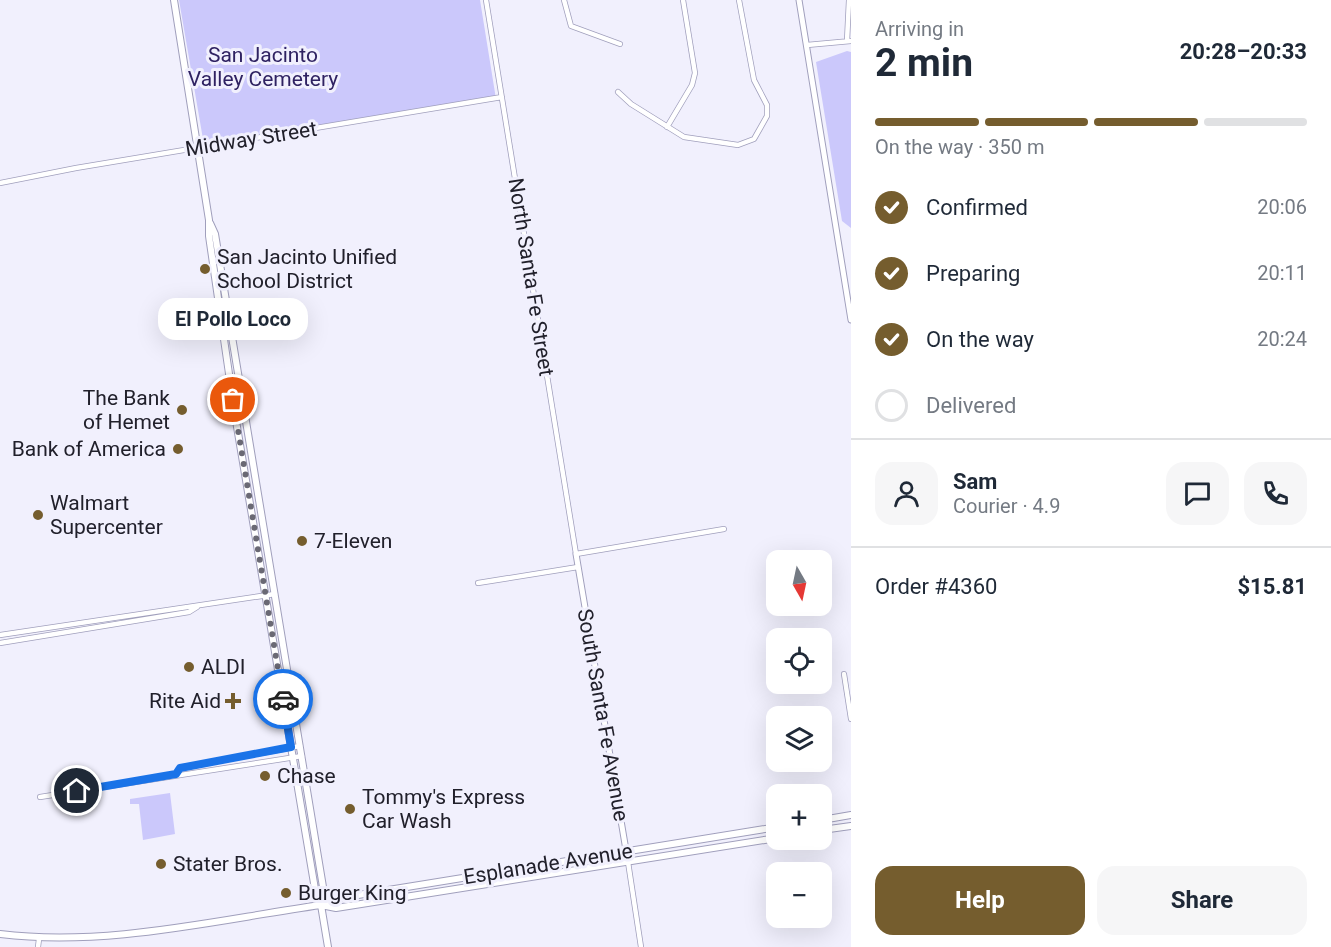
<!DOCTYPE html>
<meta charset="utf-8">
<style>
body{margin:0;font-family:Roboto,sans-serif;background:#f6f6f7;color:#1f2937;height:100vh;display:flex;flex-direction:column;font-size:22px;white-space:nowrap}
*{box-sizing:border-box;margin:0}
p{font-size:20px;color:#747a83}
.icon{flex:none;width:33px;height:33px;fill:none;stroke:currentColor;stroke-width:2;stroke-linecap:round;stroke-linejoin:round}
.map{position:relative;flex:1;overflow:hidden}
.sheet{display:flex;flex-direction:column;background:#fff;width:480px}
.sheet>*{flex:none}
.needle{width:39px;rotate:171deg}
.buttons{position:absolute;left:766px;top:550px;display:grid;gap:12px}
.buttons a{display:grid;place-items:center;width:66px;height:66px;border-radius:12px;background:#fff;box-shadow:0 6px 24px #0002;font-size:30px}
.pin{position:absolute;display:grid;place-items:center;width:51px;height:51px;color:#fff;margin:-26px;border:3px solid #fff;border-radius:50%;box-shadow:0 2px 6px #0007}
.courier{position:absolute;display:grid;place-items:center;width:60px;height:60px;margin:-30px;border:4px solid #1a73e8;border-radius:50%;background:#fff;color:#222;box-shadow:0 2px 8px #0007}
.bubble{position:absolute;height:42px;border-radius:18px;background:#fff;box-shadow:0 6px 24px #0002;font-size:20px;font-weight:700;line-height:42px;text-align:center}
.overview em{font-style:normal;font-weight:700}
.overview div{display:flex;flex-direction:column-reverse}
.overview{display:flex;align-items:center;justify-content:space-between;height:102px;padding:0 24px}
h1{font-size:39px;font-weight:700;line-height:45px}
.bar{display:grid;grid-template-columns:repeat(4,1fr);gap:9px 6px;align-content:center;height:72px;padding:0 24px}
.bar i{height:8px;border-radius:4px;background:#e0e1e3}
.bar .on{background:#755d2e}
.bar p{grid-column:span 4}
.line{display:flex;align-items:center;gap:15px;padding:0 24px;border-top:2px solid #e0e1e3}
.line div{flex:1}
.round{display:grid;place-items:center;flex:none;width:63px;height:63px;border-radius:18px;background:#f6f6f7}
ol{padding:0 24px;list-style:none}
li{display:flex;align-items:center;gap:18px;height:66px}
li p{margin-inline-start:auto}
li .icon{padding:6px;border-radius:50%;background:#755d2e;color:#fff;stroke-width:4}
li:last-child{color:#747a83}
li i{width:33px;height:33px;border:3px solid #e0e1e3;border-radius:50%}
.cta{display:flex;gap:12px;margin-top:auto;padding:12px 24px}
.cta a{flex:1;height:69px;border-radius:18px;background:#755d2e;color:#fff;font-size:24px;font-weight:700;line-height:69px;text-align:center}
.cta a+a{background:#f6f6f7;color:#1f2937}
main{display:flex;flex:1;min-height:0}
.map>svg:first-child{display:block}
.green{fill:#cbc8fb}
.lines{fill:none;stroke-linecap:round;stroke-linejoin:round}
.minor-casing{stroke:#a09fbc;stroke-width:6}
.tertiary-casing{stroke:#a09fbc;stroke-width:7}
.secondary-casing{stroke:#a09fbc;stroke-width:8}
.minor{stroke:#fff;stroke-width:4.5}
.tertiary{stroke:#fff;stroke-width:5}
.secondary{stroke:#fff;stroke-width:6}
.done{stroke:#6a6974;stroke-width:6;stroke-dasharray:0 10.8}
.route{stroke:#1a73e8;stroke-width:8}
.poi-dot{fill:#755d2e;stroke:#f1f0fd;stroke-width:2}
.labels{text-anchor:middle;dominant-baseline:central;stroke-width:6;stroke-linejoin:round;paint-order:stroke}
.park-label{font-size:21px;fill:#2f2262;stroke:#f1f0fd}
.street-label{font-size:21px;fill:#21202b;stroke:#f1f0fd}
.poi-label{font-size:21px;fill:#21202b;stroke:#f1f0fd;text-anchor:start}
</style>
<main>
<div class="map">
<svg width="851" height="947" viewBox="0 0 851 947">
<rect width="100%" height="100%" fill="#f1f0fd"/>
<path class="green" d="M 179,0 L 480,0 L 496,99 L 204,145 Z
M 847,51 L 851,52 L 851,228 L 842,221 L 816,62 Z
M 170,793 L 175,834 L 143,840 L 139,804 L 130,804 L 130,799 Z"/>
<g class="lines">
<g class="minor-casing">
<path id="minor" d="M 486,0 L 576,554 L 724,529
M 564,0 L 571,26 L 620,44
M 847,41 L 849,0
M 807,45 L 851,41
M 618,92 L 631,104 L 684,137 L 738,145 L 754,139 L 767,116 L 767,105 L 754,80 L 739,0
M 667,127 L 692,85 L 695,73 L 683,0
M 0,183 L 76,168 L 502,97
M 478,583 L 578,567
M 0,635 L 275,594
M 0,643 L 189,612 L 197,607
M 844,674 L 851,719
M 290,678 L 299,677
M 176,774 L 180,768 L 300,746
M 40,797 L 302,756
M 628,862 L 641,947
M 38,947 L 39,939"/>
</g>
<g class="tertiary-casing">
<path id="tertiary" d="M 799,0 L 851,320
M 576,554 L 628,862"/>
</g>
<g class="secondary-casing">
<path id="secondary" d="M 174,0 L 209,220 L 209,236 L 235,415 L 316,895 L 321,905 L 328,947
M 210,223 L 215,234 L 324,893 L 321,904
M 822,820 L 851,815
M 822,830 L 851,826
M 321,905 L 336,908 L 777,838
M 0,934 C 107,947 215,920 321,905 L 334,899 L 376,892 L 777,827"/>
</g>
<use href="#minor" class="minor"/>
<use href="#tertiary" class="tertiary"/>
<use href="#secondary" class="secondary"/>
</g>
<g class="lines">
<path class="done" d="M 233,400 L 283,699"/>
<path class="route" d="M 77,791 L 176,774 L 180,768 L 291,747 L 283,699"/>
</g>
<g class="poi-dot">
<circle cx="205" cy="269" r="6"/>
<circle cx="182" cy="410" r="6"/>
<circle cx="178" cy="449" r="6"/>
<circle cx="38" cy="515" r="6"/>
<circle cx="302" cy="541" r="6"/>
<circle cx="189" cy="667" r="6"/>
<path d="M230 692h6v6h6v6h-6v6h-6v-6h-6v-6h6z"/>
<circle cx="265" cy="776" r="6"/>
<circle cx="350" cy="809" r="6"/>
<circle cx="161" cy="864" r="6"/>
<circle cx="286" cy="893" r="6"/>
</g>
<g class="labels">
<g class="park-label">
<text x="263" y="55">San Jacinto<tspan x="263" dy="24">Valley Cemetery</tspan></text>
</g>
<g class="street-label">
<text transform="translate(251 139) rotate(-9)">Midway Street</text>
<text transform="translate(531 277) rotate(81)">North Santa Fe Street</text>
<text transform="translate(603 715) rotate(80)">South Santa Fe Avenue</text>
<text transform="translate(548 864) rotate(-9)">Esplanade Avenue</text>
</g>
<g class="poi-label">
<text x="217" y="257">San Jacinto Unified<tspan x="217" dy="24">School District</tspan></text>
<text x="170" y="398" text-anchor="end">The Bank<tspan x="170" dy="24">of Hemet</tspan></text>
<text x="166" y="449" text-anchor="end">Bank of America</text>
<text x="50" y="503">Walmart<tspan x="50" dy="24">Supercenter</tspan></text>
<text x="314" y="541">7-Eleven</text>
<text x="201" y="667">ALDI</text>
<text x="221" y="701" text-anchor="end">Rite Aid</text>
<text x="277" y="776">Chase</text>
<text x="362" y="797">Tommy's Express<tspan x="362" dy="24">Car Wash</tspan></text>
<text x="173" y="864">Stater Bros.</text>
<text x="298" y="893">Burger King</text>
</g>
</g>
</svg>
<div class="buttons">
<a><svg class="needle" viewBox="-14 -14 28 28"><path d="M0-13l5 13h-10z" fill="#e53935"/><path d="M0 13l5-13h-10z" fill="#747a83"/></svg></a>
<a><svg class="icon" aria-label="locate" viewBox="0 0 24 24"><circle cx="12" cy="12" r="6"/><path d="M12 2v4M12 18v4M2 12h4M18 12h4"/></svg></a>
<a><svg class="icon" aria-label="layers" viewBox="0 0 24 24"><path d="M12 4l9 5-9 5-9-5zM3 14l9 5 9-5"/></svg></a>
<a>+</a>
<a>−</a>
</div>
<div class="pin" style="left:233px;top:400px;background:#ea580c"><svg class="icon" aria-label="bag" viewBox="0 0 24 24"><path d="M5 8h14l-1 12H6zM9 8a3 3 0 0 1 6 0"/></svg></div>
<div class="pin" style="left:77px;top:791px;background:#1f2937"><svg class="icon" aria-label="home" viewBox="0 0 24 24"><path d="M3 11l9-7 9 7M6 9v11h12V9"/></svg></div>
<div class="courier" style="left:283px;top:699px"><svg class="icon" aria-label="car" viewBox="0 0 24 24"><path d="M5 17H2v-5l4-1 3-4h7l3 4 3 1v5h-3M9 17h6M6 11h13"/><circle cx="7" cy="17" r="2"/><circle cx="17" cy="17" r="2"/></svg></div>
<div class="bubble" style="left:158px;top:298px;width:150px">El Pollo Loco</div>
</div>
<section class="sheet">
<div class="overview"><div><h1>2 min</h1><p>Arriving in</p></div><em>20:28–20:33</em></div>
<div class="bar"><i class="on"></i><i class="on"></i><i class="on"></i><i></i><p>On the way · 350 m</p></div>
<ol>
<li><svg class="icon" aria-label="check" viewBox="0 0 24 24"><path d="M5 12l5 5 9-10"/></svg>Confirmed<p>20:06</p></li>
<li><svg class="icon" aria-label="check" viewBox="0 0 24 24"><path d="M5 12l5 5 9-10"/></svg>Preparing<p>20:11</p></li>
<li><svg class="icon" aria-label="check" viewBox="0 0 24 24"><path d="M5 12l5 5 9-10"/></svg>On the way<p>20:24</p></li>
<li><i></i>Delivered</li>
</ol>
<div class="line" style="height:108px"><a class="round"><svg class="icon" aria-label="person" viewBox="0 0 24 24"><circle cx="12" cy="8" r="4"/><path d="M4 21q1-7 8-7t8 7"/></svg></a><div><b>Sam</b><p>Courier · 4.9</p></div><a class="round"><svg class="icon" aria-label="chat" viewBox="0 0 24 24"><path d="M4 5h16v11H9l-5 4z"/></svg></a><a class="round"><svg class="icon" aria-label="phone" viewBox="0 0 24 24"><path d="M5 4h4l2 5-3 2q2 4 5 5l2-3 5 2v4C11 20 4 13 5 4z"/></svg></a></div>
<div class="line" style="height:78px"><div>Order #4360</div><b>$15.81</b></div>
<div class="cta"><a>Help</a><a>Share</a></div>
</section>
</main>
